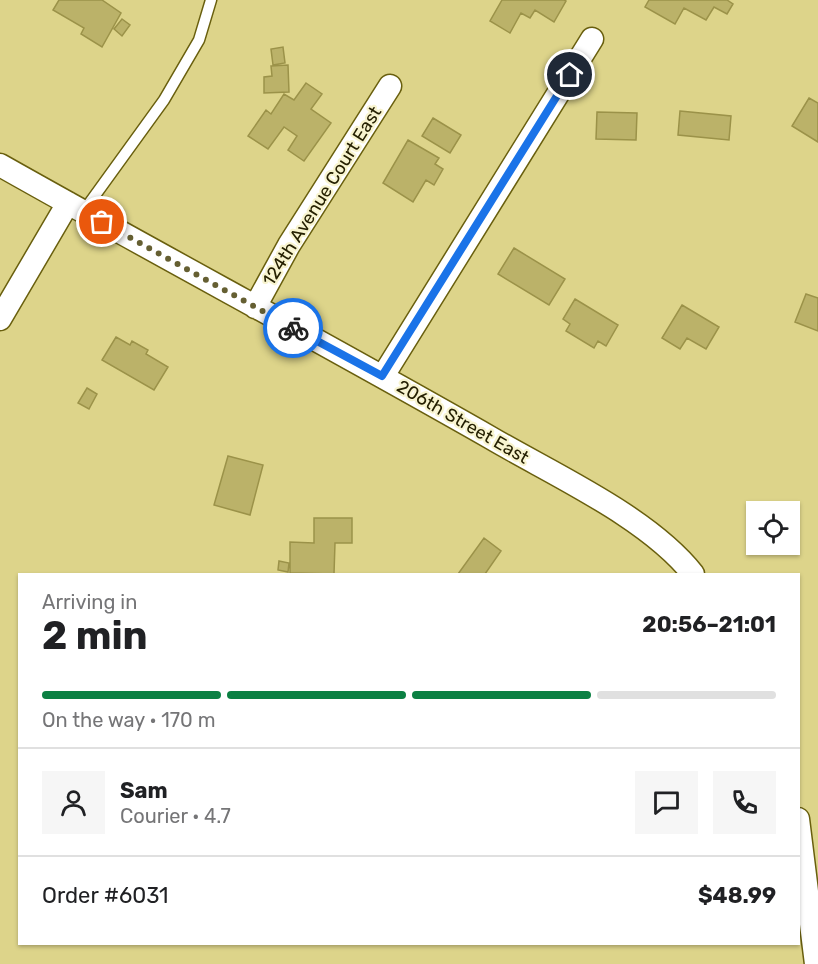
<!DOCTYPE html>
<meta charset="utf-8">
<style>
body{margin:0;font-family:Rubik,sans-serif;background:#f6f6f6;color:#202124;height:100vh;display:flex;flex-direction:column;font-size:22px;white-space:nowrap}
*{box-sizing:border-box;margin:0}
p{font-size:20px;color:#757577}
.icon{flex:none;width:33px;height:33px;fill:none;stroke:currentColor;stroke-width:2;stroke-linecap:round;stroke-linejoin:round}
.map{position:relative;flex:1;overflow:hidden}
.sheet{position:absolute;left:18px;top:573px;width:782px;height:372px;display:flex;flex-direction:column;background:#fff;border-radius:0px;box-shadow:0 2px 4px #0004}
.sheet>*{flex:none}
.controls{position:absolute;left:746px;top:501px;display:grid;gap:12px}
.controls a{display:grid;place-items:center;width:54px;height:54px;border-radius:0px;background:#fff;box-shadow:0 2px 4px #0004;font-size:30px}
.pin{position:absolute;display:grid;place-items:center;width:51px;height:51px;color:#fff;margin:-26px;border:3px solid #fff;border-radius:50%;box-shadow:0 2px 6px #0007}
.courier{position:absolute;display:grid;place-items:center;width:60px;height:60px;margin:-30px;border:4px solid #1a73e8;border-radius:50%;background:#fff;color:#222;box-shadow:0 2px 8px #0007}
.overview em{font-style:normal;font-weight:700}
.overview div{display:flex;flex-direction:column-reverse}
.overview{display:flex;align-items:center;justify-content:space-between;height:102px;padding:0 24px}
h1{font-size:39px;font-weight:700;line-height:45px}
.bar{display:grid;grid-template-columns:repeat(4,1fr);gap:9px 6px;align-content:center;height:72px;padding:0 24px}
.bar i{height:8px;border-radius:4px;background:#e0e0e0}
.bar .selected{background:#0b8043}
.bar p{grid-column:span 4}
.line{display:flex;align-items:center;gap:15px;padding:0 24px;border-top:2px solid #e0e0e0}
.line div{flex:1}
.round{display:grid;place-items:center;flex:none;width:63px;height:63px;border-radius:0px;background:#f6f6f6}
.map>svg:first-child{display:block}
.building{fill:#bbb269;stroke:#9b9249;stroke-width:1.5}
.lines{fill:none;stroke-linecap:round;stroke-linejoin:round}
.service-casing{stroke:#695f0e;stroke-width:13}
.minor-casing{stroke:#695f0e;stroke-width:25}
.service{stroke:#fff;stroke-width:10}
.minor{stroke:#fff;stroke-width:22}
.done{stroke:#655f32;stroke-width:6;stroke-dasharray:0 10.8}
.route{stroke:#1a73e8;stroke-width:8}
.labels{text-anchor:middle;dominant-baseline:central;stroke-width:4.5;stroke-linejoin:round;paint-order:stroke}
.street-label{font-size:18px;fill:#252002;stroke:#f8f4cf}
</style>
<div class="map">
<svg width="818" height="964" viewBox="0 0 818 964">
<rect width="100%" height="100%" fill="#ddd48a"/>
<path class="building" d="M 59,0 L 102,0 L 121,13 L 102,47 L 81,34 L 84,28 L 53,10 Z
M 502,0 L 564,0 L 566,1 L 554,22 L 535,10 L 530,18 L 521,13 L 510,33 L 490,21 Z
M 649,0 L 727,0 L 733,4 L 727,14 L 714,7 L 706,20 L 684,8 L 675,24 L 645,7 Z
M 122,19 L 130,25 L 122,36 L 114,29 Z
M 283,47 L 285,63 L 273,65 L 271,49 Z
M 288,65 L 289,92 L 264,93 L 264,77 L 272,76 L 271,66 Z
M 306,83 L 322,94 L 311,109 L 331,123 L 304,161 L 288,150 L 297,136 L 284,127 L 268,149 L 248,136 L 266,110 L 271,114 L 284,94 L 294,100 Z
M 809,98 L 818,103 L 818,142 L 792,126 Z
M 680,111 L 731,116 L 729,140 L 678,135 Z
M 597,112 L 637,113 L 636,140 L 596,139 Z
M 433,118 L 461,135 L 450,153 L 422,136 Z
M 408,140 L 439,158 L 435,164 L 443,169 L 434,185 L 426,180 L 413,202 L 383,183 Z
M 514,248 L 565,279 L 549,305 L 498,274 Z
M 806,294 L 818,298 L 818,331 L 795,322 Z
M 575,299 L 618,325 L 606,346 L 598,341 L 594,348 L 566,331 L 570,324 L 563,319 Z
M 682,305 L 719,327 L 706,349 L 687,338 L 680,349 L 662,338 Z
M 116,337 L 130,345 L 132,341 L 148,350 L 146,354 L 168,367 L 154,390 L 102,360 Z
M 87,388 L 97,394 L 89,409 L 78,403 Z
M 228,456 L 263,465 L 250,515 L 214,505 Z
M 314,518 L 352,518 L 352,543 L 335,543 L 334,574 L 290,573 L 290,542 L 314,543 Z
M 484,538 L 501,551 L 485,574 L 458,574 Z
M 279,561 L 289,563 L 288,572 L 278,570 Z"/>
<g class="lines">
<g class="service-casing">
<path id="service" d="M 83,212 L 164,100 L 199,40 L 211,0"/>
</g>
<g class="minor-casing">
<path id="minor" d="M 0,165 C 163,257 328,345 491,438 C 554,475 648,517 693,574
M 255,307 L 289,245 L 390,86
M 0,319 L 68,203
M 383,376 L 592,39
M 798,819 L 816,964"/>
</g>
<use href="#service" class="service"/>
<use href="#minor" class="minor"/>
</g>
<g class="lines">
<path class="done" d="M 102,222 L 293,328"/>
<path class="route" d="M 293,328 L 382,376 L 570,75"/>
</g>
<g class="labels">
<g class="street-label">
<text transform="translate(322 196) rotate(-58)">124th Avenue Court East</text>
<text transform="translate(463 422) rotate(30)">206th Street East</text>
</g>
</g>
</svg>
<div class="controls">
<a><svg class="icon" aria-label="locate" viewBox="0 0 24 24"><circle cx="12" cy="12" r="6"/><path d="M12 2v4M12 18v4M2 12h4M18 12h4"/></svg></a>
</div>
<div class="pin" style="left:102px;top:222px;background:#ea580c"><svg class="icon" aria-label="bag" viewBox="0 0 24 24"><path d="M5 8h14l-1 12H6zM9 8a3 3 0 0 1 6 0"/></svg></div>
<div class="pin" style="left:570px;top:75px;background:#1f2937"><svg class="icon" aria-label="home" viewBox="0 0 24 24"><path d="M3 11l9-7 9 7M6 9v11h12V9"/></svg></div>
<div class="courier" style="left:293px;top:328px"><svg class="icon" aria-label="bike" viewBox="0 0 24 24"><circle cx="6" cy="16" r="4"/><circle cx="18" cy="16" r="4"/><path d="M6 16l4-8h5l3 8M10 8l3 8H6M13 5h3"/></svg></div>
<section class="sheet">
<div class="overview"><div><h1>2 min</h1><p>Arriving in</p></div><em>20:56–21:01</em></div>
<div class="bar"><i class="selected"></i><i class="selected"></i><i class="selected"></i><i></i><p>On the way · 170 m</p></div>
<div class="line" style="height:108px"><a class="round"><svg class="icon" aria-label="person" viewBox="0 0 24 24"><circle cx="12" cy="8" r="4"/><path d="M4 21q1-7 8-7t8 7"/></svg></a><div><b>Sam</b><p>Courier · 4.7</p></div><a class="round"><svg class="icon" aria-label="chat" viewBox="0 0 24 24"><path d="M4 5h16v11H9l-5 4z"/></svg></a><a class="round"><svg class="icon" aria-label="phone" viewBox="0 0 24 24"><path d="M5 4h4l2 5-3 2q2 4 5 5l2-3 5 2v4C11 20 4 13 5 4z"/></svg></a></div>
<div class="line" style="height:78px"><div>Order #6031</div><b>$48.99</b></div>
</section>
</div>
